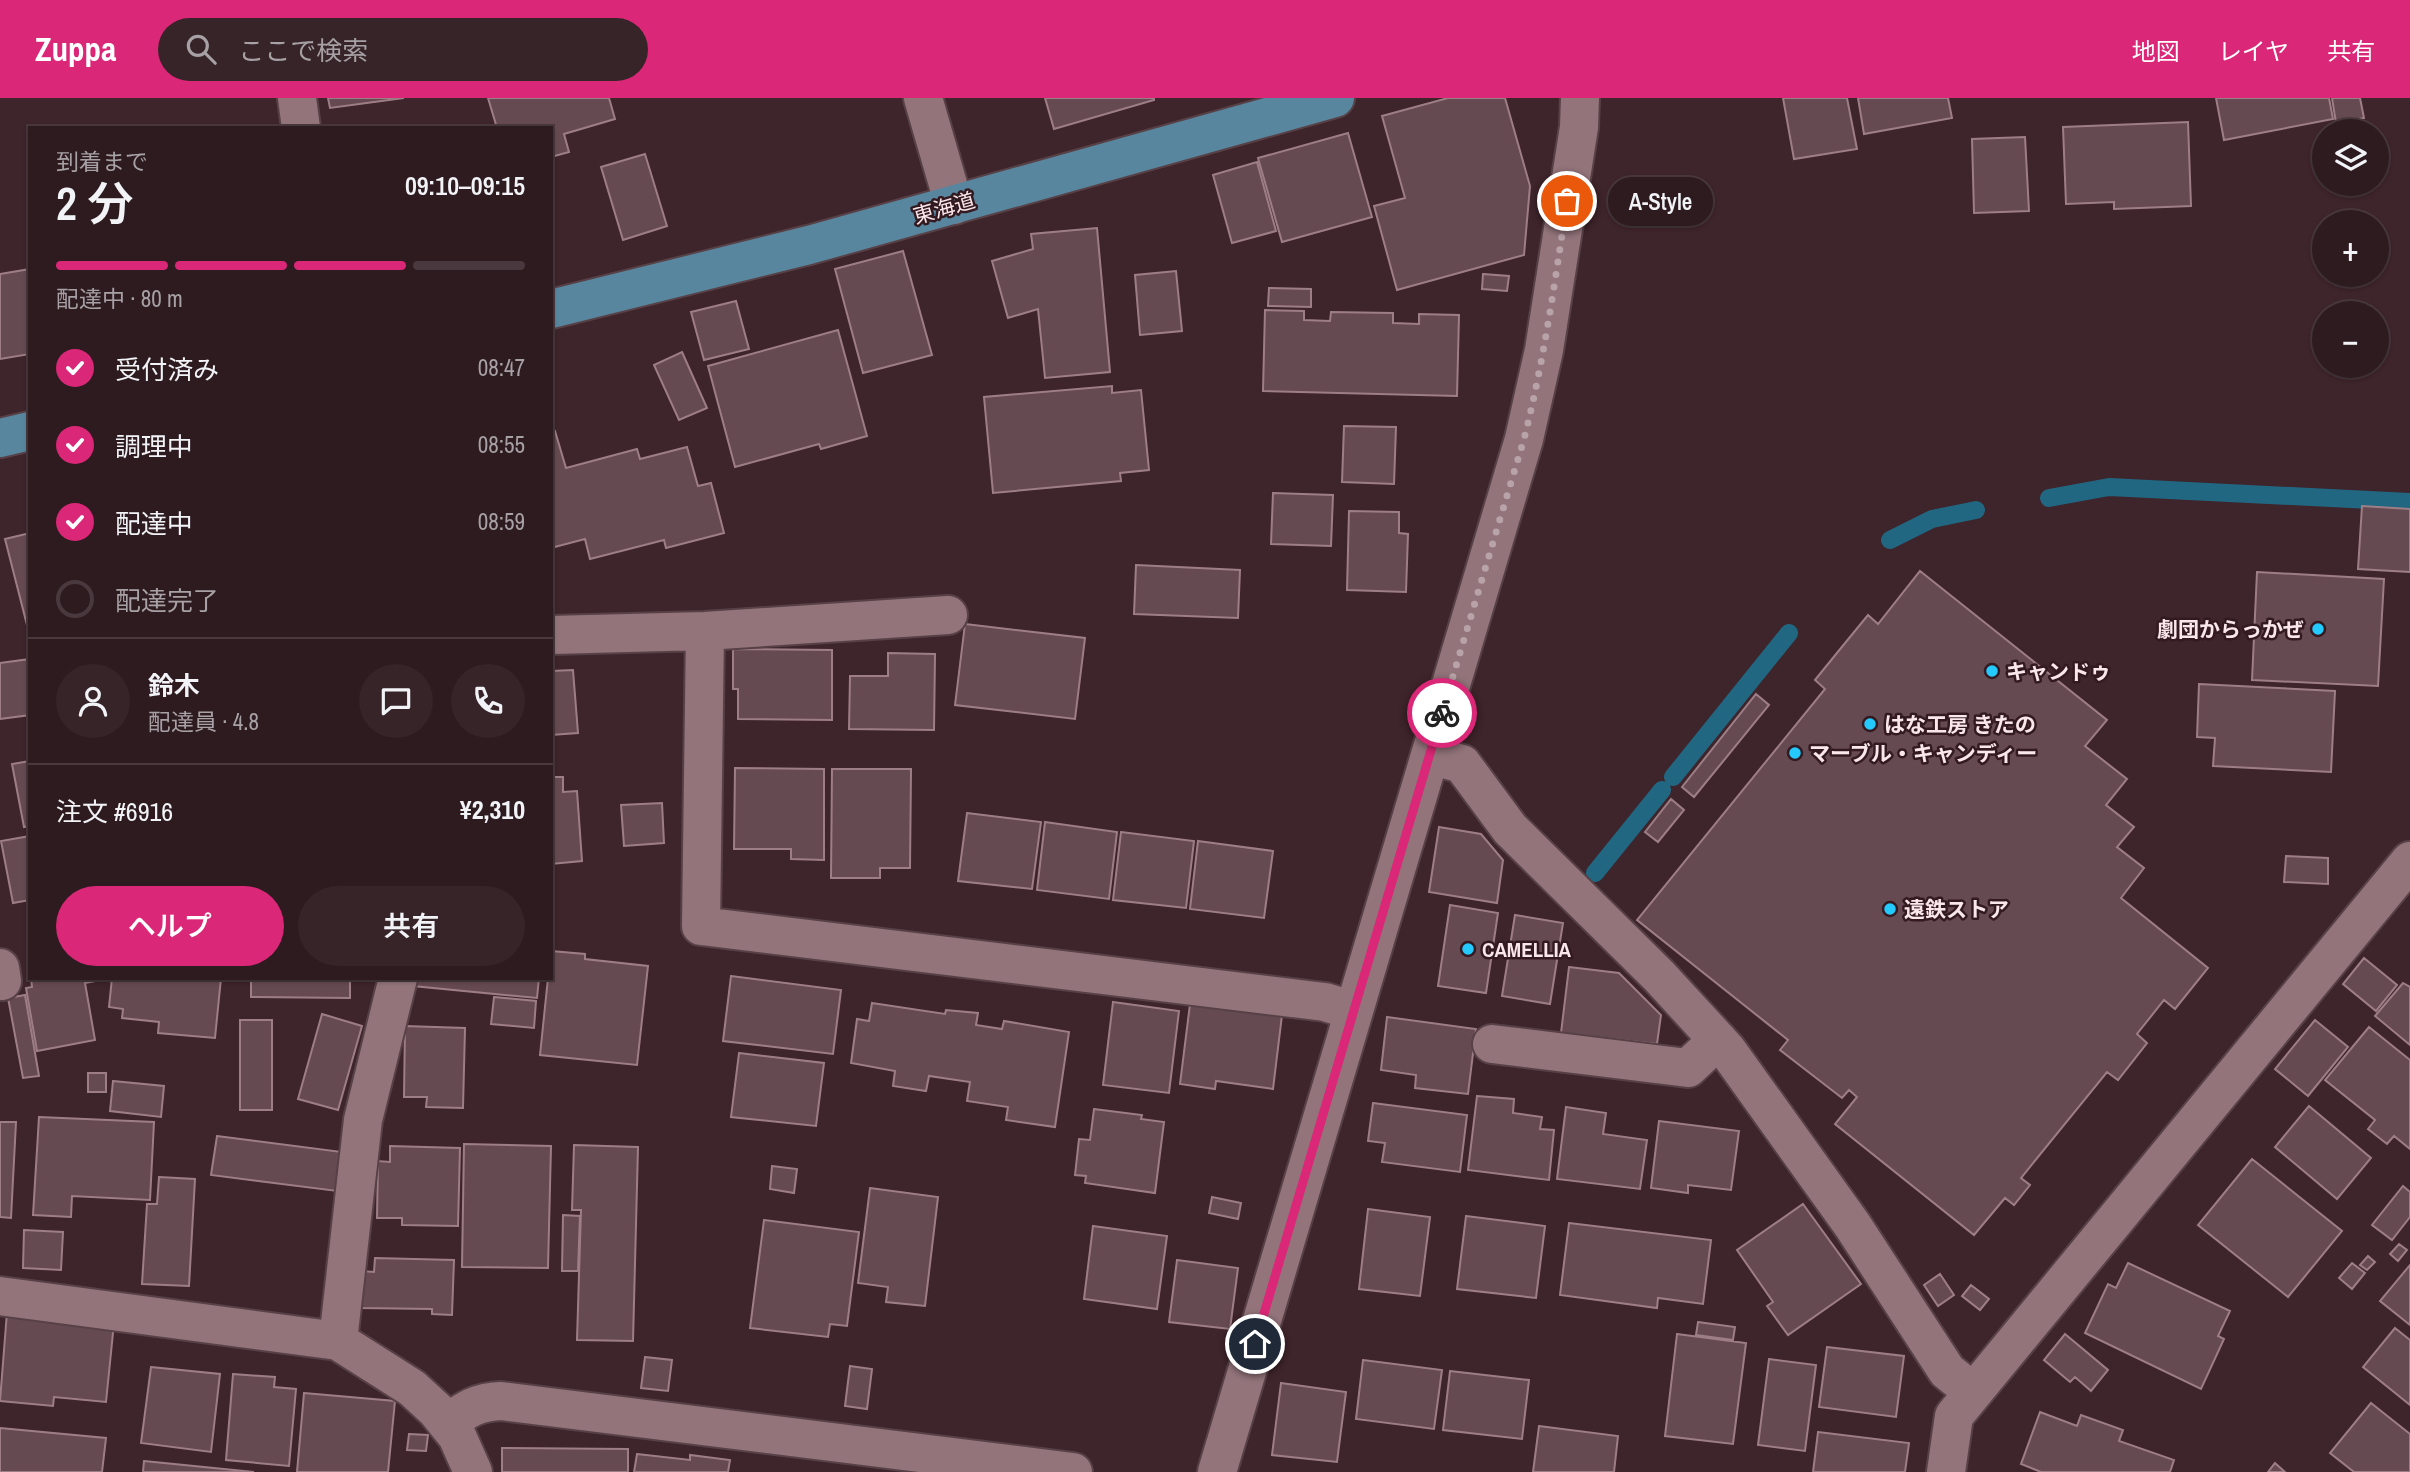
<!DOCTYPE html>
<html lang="ja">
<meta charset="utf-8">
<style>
body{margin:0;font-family:"Archivo Narrow","Noto Sans JP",sans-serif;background:#362429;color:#f1f3f6;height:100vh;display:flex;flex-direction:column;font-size:26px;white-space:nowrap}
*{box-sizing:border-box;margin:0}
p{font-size:23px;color:#a7a1a5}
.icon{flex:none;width:38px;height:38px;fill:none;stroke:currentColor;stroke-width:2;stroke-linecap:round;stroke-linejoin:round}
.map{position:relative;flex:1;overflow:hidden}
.drawer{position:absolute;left:28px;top:28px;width:525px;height:854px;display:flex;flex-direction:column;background:#2e1b20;border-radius:0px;box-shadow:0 2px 5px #0004,0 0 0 2px #49393e}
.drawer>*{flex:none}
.controls{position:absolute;left:2312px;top:21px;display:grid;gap:14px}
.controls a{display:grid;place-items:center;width:77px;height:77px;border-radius:50%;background:#2e1b20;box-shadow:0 2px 5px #0004,0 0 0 2px #49393e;font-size:35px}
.pin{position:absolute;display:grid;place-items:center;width:60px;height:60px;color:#fff;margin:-30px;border:4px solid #fff;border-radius:50%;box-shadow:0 2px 7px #0007}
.courier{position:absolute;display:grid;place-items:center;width:70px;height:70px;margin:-35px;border:5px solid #db2777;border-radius:50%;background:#fff;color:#222;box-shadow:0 2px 9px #0007}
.bubble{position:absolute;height:49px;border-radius:24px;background:#2e1b20;box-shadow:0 2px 5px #0004,0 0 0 2px #49393e;font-size:23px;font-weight:600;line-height:49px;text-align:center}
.overview em{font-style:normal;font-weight:600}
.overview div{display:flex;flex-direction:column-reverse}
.overview{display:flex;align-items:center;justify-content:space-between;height:119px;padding:0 28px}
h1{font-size:46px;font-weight:600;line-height:52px}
.bar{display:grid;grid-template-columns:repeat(4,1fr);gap:10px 7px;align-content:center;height:84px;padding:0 28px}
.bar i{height:9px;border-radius:5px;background:#49393e}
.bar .active{background:#db2777}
.bar p{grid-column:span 4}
.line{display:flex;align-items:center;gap:18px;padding:0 28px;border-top:2px solid #49393e}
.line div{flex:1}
.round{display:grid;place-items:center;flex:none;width:74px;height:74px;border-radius:37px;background:#362429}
ol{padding:0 28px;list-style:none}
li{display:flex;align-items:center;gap:21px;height:77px}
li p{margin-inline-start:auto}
li .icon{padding:7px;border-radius:50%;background:#db2777;color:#fff;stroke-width:4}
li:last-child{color:#a7a1a5}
li i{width:38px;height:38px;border:4px solid #49393e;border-radius:50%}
.cta{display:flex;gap:14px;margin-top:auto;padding:14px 28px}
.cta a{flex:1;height:80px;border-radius:42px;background:#db2777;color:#fff;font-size:28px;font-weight:600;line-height:80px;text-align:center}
.cta a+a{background:#362429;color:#f1f3f6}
header{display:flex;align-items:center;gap:42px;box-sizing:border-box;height:98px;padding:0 35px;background:#db2777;color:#fff}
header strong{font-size:33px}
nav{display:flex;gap:38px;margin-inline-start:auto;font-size:24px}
.search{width:490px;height:63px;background:#362429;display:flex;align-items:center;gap:18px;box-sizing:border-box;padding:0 24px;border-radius:38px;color:#a7a1a5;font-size:26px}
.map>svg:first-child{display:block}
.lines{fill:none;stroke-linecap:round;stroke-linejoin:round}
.stream{stroke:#216781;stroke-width:18}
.building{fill:#664a51;stroke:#9e7e86;stroke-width:2}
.minor-casing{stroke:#574147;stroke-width:42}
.major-casing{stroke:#574147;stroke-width:42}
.minor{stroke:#93747b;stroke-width:38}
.major{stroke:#58869e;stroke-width:38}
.done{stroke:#b8a3a8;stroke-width:7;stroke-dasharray:0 12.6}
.route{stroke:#db2777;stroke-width:9}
.poi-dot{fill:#24c9fe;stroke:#331a21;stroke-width:2.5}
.labels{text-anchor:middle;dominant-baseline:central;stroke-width:5;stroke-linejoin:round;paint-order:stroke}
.street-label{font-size:21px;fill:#f9e7eb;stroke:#331a21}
.poi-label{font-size:21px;font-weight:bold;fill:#f9e7eb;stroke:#331a21;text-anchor:start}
</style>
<header>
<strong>Zuppa</strong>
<div class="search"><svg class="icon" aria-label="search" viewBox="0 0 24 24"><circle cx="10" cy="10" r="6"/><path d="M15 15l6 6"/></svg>ここで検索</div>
<nav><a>地図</a><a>レイヤ</a><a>共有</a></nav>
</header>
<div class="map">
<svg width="2410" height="1374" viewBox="0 0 2410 1374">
<rect width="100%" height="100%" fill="#3e242b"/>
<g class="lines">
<path class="stream" d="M 2049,400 L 2109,389 L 2410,404
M 1890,442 L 1932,421 L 1976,412
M 1673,679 L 1789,535
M 1595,775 L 1662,692"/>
</g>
<path class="building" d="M 328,0 L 404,0 L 330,10 Z
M 488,0 L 609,0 L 615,21 L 564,36 L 569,54 L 551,59 L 551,30 L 497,30 Z
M 1045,0 L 1154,0 L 1154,2 L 1054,31 Z
M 1448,0 L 1505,0 L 1530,88 L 1524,157 L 1397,192 L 1374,108 L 1405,100 L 1382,18 Z
M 1783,0 L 1847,0 L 1857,51 L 1794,61 Z
M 1858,0 L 1948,0 L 1952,20 L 1864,36 Z
M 2216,0 L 2329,0 L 2333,21 L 2224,42 Z
M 2332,0 L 2360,0 L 2364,20 L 2336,25 Z
M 2188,24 L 2191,108 L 2114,111 L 2114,104 L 2066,106 L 2063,29 Z
M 1348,35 L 1372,119 L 1282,144 L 1258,60 Z
M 2025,39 L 2029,113 L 1974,115 L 1972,41 Z
M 645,56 L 667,128 L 623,142 L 601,69 Z
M 1257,64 L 1276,133 L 1232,145 L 1213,77 Z
M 1097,130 L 1110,274 L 1045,280 L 1038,211 L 1008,220 L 992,163 L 1033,151 L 1031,136 Z
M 903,153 L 932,257 L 863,275 L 835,171 Z
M 30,171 L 30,256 L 0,261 L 0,176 Z
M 1176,173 L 1182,233 L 1140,237 L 1135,177 Z
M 1483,176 L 1509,178 L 1507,193 L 1482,191 Z
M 1269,190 L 1311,191 L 1311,209 L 1268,208 Z
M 736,203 L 749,251 L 704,262 L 691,214 Z
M 1265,212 L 1304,213 L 1304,222 L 1330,223 L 1331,214 L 1393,215 L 1393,225 L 1419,226 L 1419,216 L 1459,217 L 1457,298 L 1263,293 Z
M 838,232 L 867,338 L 821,351 L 819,346 L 735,369 L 708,268 Z
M 682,254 L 707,310 L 679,322 L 654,267 Z
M 1112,288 L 1112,295 L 1141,292 L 1149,372 L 1120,375 L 1121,383 L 993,395 L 984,299 Z
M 1344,328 L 1396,329 L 1394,386 L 1342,384 Z
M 555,333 L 566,370 L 637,351 L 640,361 L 687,349 L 698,388 L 711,385 L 724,435 L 666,450 L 664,442 L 590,461 L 585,441 L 551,450 L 551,334 Z
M 1273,395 L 1333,397 L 1331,448 L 1271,446 Z
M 2362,408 L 2410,411 L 2410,474 L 2358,471 Z
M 1349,413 L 1399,414 L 1399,435 L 1408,436 L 1406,494 L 1347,492 Z
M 30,435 L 30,531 L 28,531 L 5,441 Z
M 1136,467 L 1240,472 L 1238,520 L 1134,516 Z
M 1920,473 L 2107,622 L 2085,648 L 2127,681 L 2106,707 L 2134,729 L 2117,749 L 2144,770 L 2121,800 L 2208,870 L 2175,911 L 2164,902 L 2137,936 L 2147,945 L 2118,982 L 2107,974 L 2021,1080 L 2030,1087 L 2014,1107 L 2005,1100 L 1974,1137 L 1835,1026 L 1857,999 L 1849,992 L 1842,1000 L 1780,952 L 1788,942 L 1637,822 L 1825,591 L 1815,582 L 1841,550 L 1868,517 L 1878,526 Z
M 2257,474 L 2384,481 L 2378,588 L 2252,582 Z
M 965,526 L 1085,540 L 1075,621 L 955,607 Z
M 733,551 L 832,552 L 832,622 L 738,621 L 738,591 L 733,591 Z
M 888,555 L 935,556 L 934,632 L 849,631 L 850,578 L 888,578 Z
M 30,561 L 30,617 L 0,621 L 0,565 Z
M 573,572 L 578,635 L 551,637 L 551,573 Z
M 2199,586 L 2335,593 L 2331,674 L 2213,668 L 2215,640 L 2197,639 Z
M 1756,596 L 1769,607 L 1694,699 L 1682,689 Z
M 30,663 L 30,728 L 24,729 L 12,666 Z
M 735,670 L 824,671 L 824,762 L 791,761 L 791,751 L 734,751 Z
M 832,671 L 911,671 L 910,770 L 880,770 L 880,780 L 831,780 Z
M 551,679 L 563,679 L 563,694 L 577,693 L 582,763 L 551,766 Z
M 1671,701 L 1684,712 L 1658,744 L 1645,734 Z
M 662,705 L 664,745 L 624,748 L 621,707 Z
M 967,715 L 1041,724 L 1032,791 L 958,783 Z
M 1045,724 L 1117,734 L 1109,801 L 1037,792 Z
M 1439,729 L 1481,736 L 1503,762 L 1497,805 L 1429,794 Z
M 1121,734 L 1194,743 L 1186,810 L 1113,802 Z
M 30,738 L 30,802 L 13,805 L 1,743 Z
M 1198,743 L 1273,753 L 1264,820 L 1190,811 Z
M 2286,758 L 2328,760 L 2328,786 L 2284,784 Z
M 1450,807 L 1498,815 L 1486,895 L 1438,888 Z
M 1515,817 L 1563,825 L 1550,906 L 1502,898 Z
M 551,853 L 585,856 L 585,861 L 648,868 L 637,967 L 540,957 L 548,880 L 551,880 Z
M 2364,860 L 2397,887 L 2376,913 L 2343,886 Z
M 1569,869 L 1619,875 L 1661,917 L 1657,946 L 1561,935 Z
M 731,878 L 841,892 L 833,956 L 723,943 Z
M 31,880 L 101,880 L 101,882 L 85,885 L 95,942 L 37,953 L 26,890 L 32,889 Z
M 112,880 L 221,880 L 215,940 L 158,935 L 159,924 L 122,920 L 123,911 L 109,909 Z
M 251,880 L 350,880 L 350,900 L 251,899 Z
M 414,880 L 539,880 L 537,900 L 413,888 Z
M 2403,885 L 2410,889 L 2410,947 L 2375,918 Z
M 25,897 L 39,978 L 23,980 L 8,900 Z
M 494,899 L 536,903 L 534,930 L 491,926 Z
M 1113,904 L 1179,913 L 1169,995 L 1103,987 Z
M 872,905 L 945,916 L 946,912 L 978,915 L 976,927 L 1002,931 L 1004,923 L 1069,934 L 1055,1029 L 1006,1022 L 1008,1009 L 967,1003 L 970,984 L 929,978 L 926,993 L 893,988 L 895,973 L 851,965 L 857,921 L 869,923 Z
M 1190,906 L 1282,917 L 1273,991 L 1216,983 L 1215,991 L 1180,986 Z
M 322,916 L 362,928 L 338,1012 L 298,1001 Z
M 1387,919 L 1476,931 L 1468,996 L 1415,990 L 1416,977 L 1381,972 Z
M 240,922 L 272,922 L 272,1012 L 240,1012 Z
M 2315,922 L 2348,949 L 2308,998 L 2275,971 Z
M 405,928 L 465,930 L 463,1010 L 426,1009 L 427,999 L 404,999 Z
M 2369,929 L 2410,962 L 2410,1051 L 2394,1038 L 2387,1046 L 2368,1031 L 2375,1022 L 2325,982 Z
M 739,955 L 824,965 L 816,1028 L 731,1019 Z
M 88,975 L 106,975 L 106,994 L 88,994 Z
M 113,983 L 164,988 L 161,1019 L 110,1013 Z
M 1477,998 L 1514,1001 L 1513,1015 L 1542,1019 L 1540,1031 L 1554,1032 L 1549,1082 L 1468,1072 Z
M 1373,1005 L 1467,1017 L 1460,1074 L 1382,1064 L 1385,1045 L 1368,1043 Z
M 2309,1008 L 2371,1060 L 2337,1101 L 2275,1049 Z
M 1566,1009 L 1606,1015 L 1603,1036 L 1647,1042 L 1640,1091 L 1557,1081 Z
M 1094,1011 L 1142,1017 L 1141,1021 L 1164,1024 L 1155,1095 L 1085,1085 L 1086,1078 L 1075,1077 L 1079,1041 L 1090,1042 Z
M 39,1019 L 154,1024 L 150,1102 L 72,1098 L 71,1119 L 33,1117 Z
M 1659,1023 L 1739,1033 L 1731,1092 L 1688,1087 L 1688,1095 L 1651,1090 Z
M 0,1024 L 16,1024 L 11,1120 L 0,1119 Z
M 217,1038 L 342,1054 L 337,1093 L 211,1077 Z
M 464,1046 L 551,1048 L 548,1170 L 462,1169 Z
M 574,1047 L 638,1049 L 633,1243 L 577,1242 L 581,1112 L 572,1112 Z
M 390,1048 L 460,1050 L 458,1128 L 402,1127 L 402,1120 L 377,1120 L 378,1063 L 390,1064 Z
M 2252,1061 L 2342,1133 L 2288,1199 L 2198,1127 Z
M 772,1068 L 797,1071 L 794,1095 L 770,1091 Z
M 159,1079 L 195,1081 L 189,1188 L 142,1186 L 147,1106 L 157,1106 Z
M 2403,1088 L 2410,1094 L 2410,1119 L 2392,1142 L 2372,1127 Z
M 870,1090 L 938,1099 L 925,1208 L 886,1204 L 888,1189 L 858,1185 Z
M 1212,1099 L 1241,1105 L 1238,1121 L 1209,1115 Z
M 1803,1106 L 1861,1186 L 1788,1237 L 1767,1208 L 1773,1204 L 1737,1152 Z
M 1368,1111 L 1430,1119 L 1420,1198 L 1359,1191 Z
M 563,1117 L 580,1118 L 578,1173 L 562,1173 Z
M 1466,1118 L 1545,1128 L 1536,1200 L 1457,1191 Z
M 764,1122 L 859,1134 L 847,1228 L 830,1226 L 828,1239 L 750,1230 Z
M 1569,1125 L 1711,1142 L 1703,1206 L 1658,1200 L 1657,1210 L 1560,1197 Z
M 1093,1128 L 1167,1138 L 1157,1211 L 1084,1201 Z
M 24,1132 L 63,1134 L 61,1172 L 23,1170 Z
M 2399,1146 L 2407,1152 L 2398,1163 L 2390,1156 Z
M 2368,1158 L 2375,1164 L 2367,1172 L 2360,1167 Z
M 375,1160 L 454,1162 L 452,1217 L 432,1216 L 432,1211 L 361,1210 L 361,1173 L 374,1174 Z
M 1177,1162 L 1238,1170 L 1230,1231 L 1169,1224 Z
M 2128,1165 L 2230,1213 L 2218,1238 L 2224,1241 L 2201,1291 L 2085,1235 L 2108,1186 L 2116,1190 Z
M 2352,1165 L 2365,1175 L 2352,1191 L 2339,1180 Z
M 2410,1167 L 2410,1227 L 2380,1203 Z
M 1940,1176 L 1954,1197 L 1938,1208 L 1924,1187 Z
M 1971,1187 L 1989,1201 L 1980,1212 L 1962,1198 Z
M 7,1214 L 114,1225 L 106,1304 L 54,1299 L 53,1308 L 0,1303 Z
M 1698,1224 L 1735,1229 L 1733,1242 L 1696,1237 Z
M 2395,1230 L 2410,1242 L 2410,1307 L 2363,1269 Z
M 1677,1236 L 1746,1245 L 1733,1346 L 1665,1338 Z
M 2065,1236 L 2108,1272 L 2091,1293 L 2075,1279 L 2070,1284 L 2044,1262 Z
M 1827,1249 L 1904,1258 L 1896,1319 L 1819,1309 Z
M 645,1259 L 672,1262 L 668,1293 L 641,1290 Z
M 1769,1261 L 1816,1267 L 1805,1353 L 1758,1347 Z
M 1363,1262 L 1442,1272 L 1434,1331 L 1356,1321 Z
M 850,1268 L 872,1271 L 867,1311 L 845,1308 Z
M 151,1269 L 220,1276 L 211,1354 L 141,1345 Z
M 1450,1273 L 1529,1282 L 1522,1341 L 1443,1332 Z
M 233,1276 L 275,1279 L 274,1289 L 296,1291 L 289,1368 L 226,1362 Z
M 1281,1285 L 1346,1294 L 1337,1364 L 1272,1357 Z
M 304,1295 L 395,1303 L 388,1374 L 297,1374 Z
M 2371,1305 L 2410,1336 L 2410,1374 L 2354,1374 L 2330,1355 Z
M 2040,1314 L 2077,1328 L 2081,1317 L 2123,1332 L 2119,1343 L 2174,1362 L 2170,1374 L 2041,1374 L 2021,1366 Z
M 1539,1328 L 1618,1338 L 1614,1374 L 1533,1374 Z
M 0,1330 L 106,1340 L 102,1374 L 0,1374 Z
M 1818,1334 L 1909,1345 L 1905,1374 L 1813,1374 Z
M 409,1336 L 428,1337 L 426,1353 L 407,1352 Z
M 502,1350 L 628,1351 L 628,1374 L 502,1374 Z
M 637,1356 L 690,1362 L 690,1357 L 730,1362 L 728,1374 L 634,1374 Z
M 144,1363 L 254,1374 L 143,1374 Z
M 2275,1365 L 2285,1374 L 2268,1374 Z"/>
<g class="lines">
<g class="minor-casing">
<path id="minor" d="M 297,0 L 301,30
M 923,0 L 954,107
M 705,533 L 701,828 L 1325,904 L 1354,913
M 551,537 L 705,533 L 948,517
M 1430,657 L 1462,666 L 1510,731 L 1659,878 L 1727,952 L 1853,1128 L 1947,1273 L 1973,1294
M 0,870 L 2,883
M 1492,946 L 1688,970 L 1718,942
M 0,1198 L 338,1243 L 412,1290 L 436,1312 L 457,1338 L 473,1374
M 338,1243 L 363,1022 L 398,880
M 447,1325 C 467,1311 477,1304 501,1303 L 1073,1374
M 1217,1374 L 1524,341 L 1544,252 L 1579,29 L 1580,0
M 1946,1374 L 1954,1318 L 2410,763"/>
</g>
<g class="major-casing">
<path id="major" d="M 551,211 L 809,147 L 1335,0
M 0,340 L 30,333"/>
</g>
<use href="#minor" class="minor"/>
<use href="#major" class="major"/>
</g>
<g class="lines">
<path class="done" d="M 1442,615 L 1524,341 C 1544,263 1555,183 1567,103"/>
<path class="route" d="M 1255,1246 L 1442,615"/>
</g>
<g class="poi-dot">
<circle cx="2318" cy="531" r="7"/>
<circle cx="1992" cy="573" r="7"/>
<circle cx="1870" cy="626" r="7"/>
<circle cx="1795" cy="655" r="7"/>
<circle cx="1890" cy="811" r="7"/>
<circle cx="1468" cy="851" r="7"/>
</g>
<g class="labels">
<g class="street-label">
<text transform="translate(944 110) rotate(-16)">東海道</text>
</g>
<g class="poi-label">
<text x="2304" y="531" text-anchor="end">劇団からっかぜ</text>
<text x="2006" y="573">キャンドゥ</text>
<text x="1884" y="626">はな工房 きたの</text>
<text x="1809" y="655">マーブル・キャンディー</text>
<text x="1904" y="811">遠鉄ストア</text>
<text x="1482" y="851">CAMELLIA</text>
</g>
</g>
</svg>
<div class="controls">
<a><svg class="icon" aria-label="layers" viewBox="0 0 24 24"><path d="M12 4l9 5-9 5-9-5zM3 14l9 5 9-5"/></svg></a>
<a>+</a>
<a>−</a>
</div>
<div class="pin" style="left:1567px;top:103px;background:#ea580c"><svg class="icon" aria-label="bag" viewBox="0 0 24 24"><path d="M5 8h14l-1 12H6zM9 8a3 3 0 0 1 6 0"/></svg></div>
<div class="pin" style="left:1255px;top:1246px;background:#1f2937"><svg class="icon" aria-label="home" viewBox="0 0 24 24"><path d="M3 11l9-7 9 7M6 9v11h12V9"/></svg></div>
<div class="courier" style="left:1442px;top:615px"><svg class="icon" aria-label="bike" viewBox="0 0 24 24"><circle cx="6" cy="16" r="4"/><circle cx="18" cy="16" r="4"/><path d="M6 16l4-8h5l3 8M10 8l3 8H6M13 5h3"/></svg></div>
<div class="bubble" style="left:1608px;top:79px;width:105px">A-Style</div>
<section class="drawer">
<div class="overview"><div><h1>2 分</h1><p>到着まで</p></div><em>09:10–09:15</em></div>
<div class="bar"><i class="active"></i><i class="active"></i><i class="active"></i><i></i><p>配達中 · 80 m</p></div>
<ol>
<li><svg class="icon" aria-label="check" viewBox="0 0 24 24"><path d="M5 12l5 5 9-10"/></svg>受付済み<p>08:47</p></li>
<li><svg class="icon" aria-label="check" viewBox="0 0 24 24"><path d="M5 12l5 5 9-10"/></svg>調理中<p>08:55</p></li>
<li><svg class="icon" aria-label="check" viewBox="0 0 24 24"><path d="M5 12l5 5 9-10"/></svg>配達中<p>08:59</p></li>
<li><i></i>配達完了</li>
</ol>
<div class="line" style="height:126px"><a class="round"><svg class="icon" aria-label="person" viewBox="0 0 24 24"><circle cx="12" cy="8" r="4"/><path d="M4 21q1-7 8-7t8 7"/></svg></a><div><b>鈴木</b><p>配達員 · 4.8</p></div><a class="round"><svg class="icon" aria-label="chat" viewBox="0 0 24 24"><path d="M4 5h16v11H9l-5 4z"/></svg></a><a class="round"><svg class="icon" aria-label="phone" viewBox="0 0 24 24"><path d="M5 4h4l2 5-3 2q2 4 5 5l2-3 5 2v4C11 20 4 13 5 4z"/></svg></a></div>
<div class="line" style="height:91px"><div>注文 #6916</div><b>¥2,310</b></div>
<div class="cta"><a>ヘルプ</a><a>共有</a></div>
</section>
</div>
